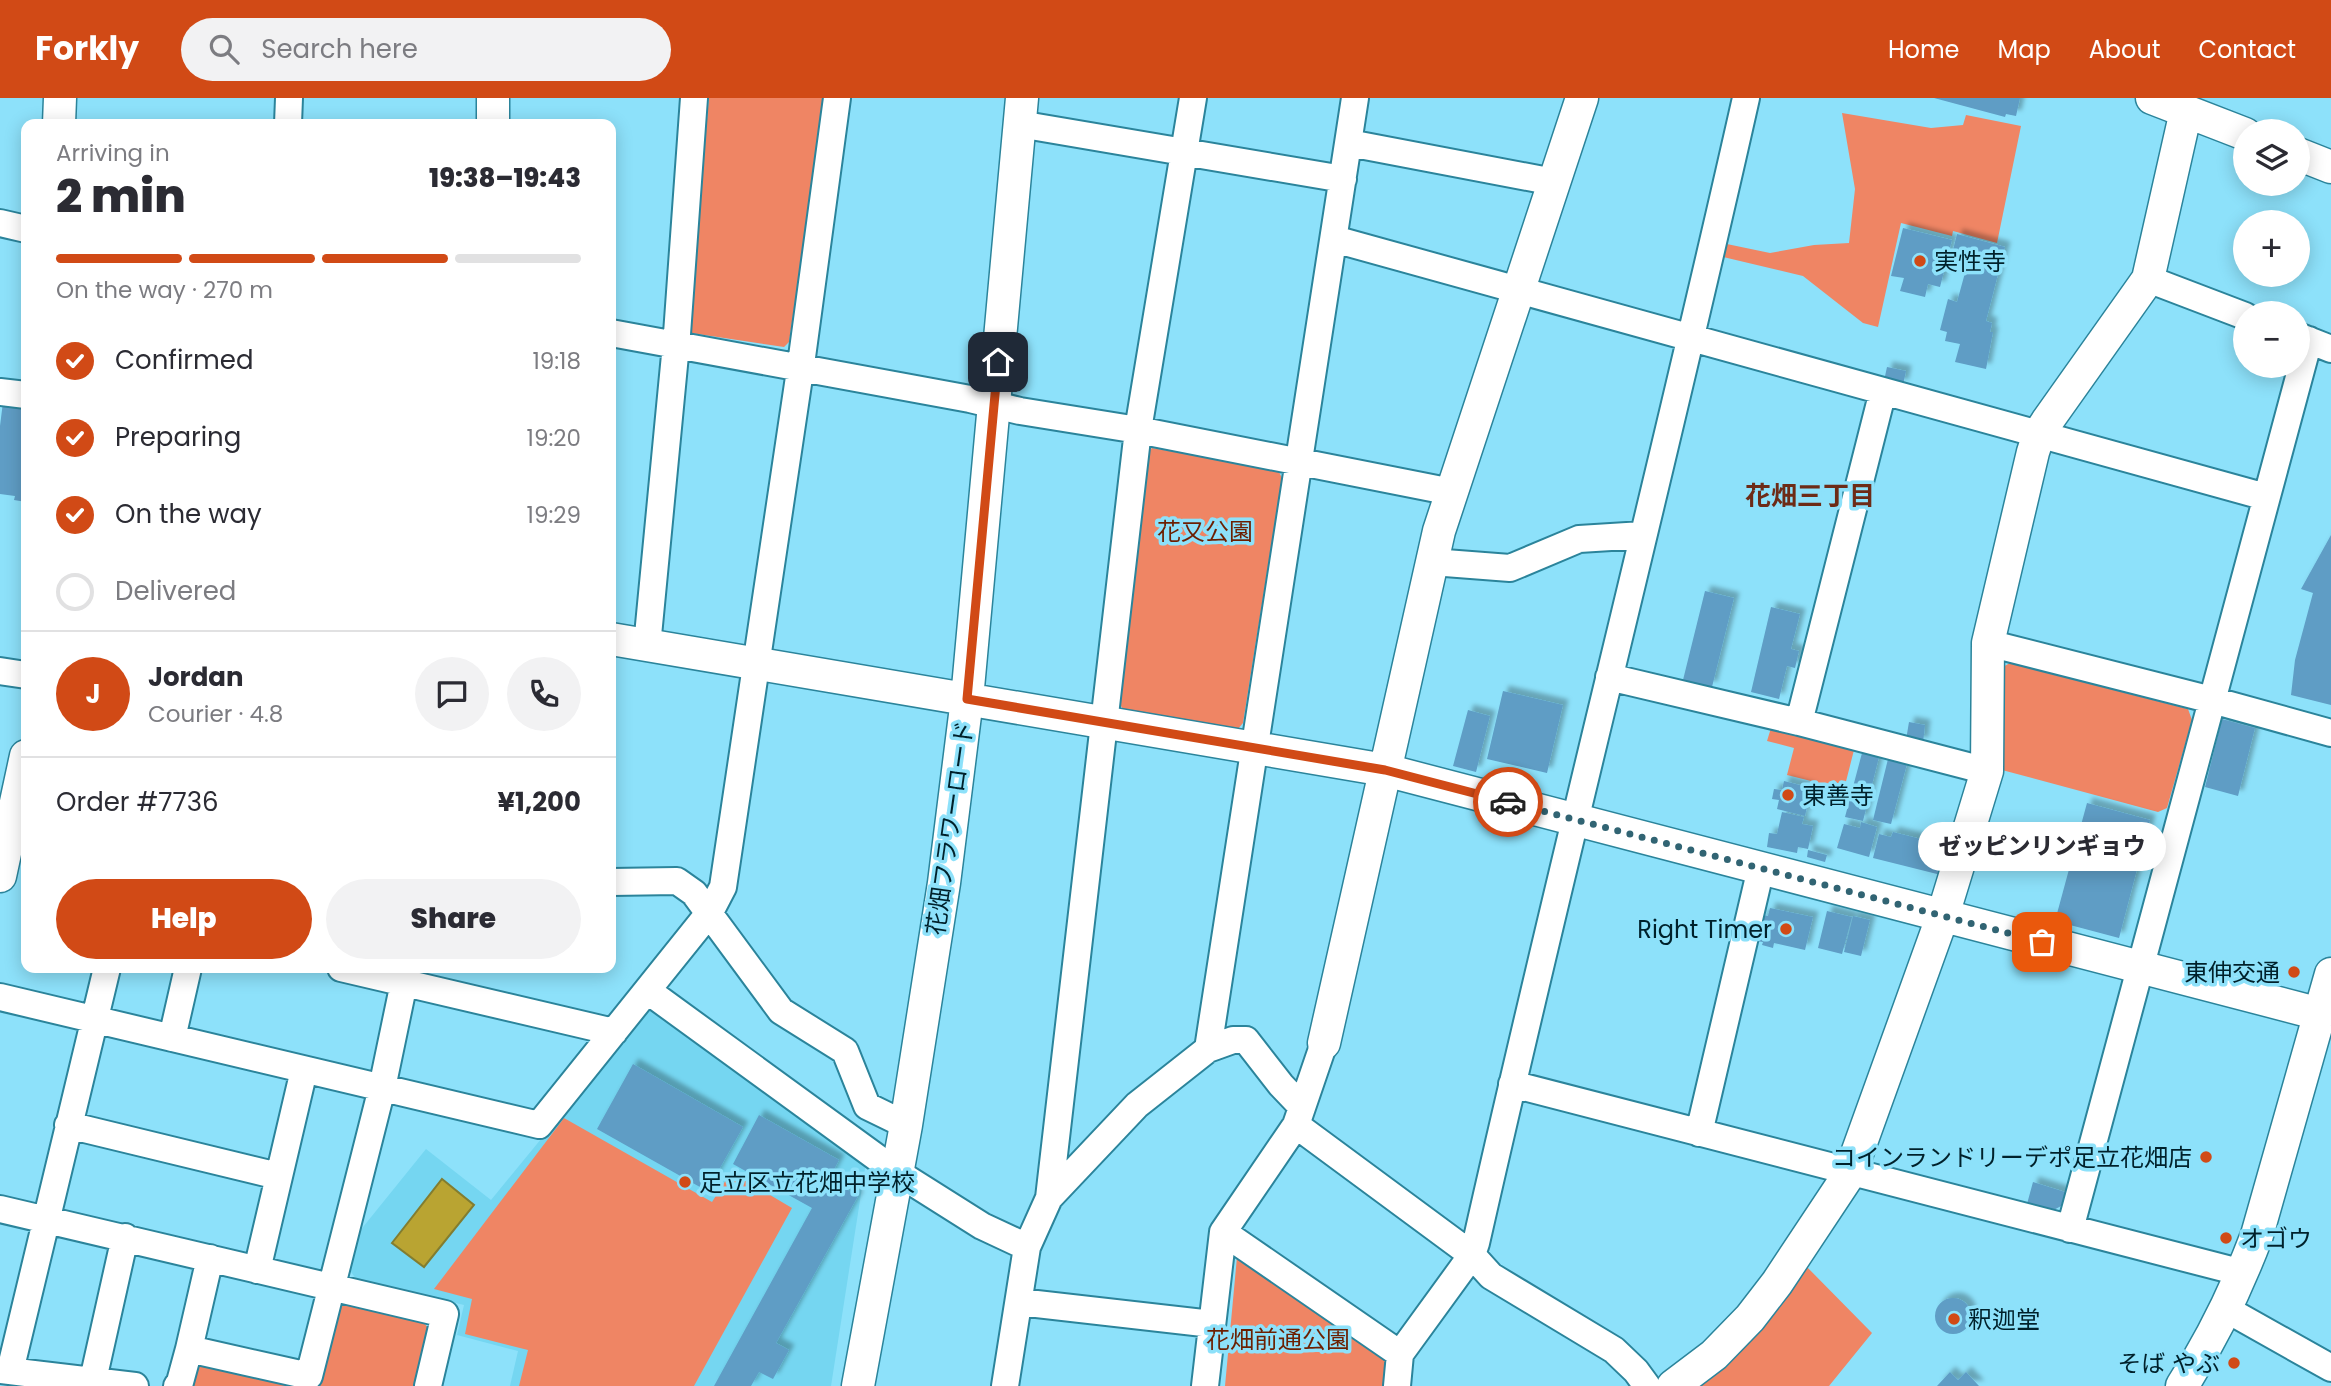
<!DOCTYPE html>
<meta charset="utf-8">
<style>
body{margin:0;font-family:Poppins,"Noto Sans JP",sans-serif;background:#f2f2f3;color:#2b2b33;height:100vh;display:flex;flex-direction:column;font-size:26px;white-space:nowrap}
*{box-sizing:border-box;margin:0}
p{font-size:23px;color:#7c7c81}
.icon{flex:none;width:38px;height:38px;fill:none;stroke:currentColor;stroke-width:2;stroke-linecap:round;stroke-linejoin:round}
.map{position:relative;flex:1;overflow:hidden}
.sheet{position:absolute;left:21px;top:21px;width:595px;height:854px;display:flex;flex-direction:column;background:#fff;border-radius:14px;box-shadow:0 4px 18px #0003}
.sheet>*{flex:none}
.controls{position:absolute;left:2233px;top:21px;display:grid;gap:14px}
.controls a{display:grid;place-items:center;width:77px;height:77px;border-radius:50%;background:#fff;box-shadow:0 4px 18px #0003;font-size:35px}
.pin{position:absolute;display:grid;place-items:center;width:60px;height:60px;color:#fff;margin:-30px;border-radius:14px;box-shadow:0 4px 10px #0006}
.courier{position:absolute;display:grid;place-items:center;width:70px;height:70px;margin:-35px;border:5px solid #d14a16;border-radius:50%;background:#fff;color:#222;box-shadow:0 2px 9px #0007}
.bubble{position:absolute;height:49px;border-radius:24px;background:#fff;box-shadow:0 4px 18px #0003;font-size:23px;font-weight:800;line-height:49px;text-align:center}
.head em{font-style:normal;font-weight:800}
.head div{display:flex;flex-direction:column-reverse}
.head{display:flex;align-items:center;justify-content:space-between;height:119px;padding:0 35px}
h1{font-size:46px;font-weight:800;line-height:52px}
.bar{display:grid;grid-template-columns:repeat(4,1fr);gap:10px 7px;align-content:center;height:84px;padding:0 35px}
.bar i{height:9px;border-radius:5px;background:#e1e1e2}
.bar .active{background:#d14a16}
.bar p{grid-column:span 4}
.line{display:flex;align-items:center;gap:18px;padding:0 35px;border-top:2px solid #e1e1e2}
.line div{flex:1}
.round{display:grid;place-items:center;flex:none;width:74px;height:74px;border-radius:37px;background:#f2f2f3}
ol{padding:0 35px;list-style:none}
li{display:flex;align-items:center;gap:21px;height:77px}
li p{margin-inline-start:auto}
li .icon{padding:7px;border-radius:50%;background:#d14a16;color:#fff;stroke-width:4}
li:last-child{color:#7c7c81}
li i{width:38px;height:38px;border:4px solid #e1e1e2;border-radius:50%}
.primary-button{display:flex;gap:14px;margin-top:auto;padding:14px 35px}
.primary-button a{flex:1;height:80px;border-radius:42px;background:#d14a16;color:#fff;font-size:28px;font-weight:800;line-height:80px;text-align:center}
.primary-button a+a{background:#f2f2f3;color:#2b2b33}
header{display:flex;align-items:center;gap:42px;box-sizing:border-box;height:98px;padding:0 35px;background:#d14a16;color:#fff}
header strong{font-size:33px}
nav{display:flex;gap:38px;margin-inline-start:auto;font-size:24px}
.search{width:490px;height:63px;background:#f2f2f3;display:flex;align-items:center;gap:18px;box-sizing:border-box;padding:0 24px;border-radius:38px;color:#7c7c81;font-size:26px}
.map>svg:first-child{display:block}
.built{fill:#75d6f1}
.green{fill:#ef8564}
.water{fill:#b9a432;stroke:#827d30;stroke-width:2}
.building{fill:#5e9dc5;filter:url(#shadow)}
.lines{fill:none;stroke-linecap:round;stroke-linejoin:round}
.minor-casing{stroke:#2b849b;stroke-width:30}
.tertiary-casing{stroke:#2b849b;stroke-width:35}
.minor{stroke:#fff;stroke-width:26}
.tertiary{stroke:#fff;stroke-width:32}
.done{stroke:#316473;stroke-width:7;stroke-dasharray:0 12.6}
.route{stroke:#d14a16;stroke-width:9}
.poi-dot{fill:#d14a16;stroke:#8de1fa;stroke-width:2.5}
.labels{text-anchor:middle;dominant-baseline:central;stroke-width:7;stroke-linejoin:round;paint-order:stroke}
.poi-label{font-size:24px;fill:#00212b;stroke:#8de1fa;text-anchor:start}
.park-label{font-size:24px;fill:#6c1f01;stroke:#8de1fa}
.street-label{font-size:24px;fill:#00212b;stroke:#8de1fa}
.neighbourhood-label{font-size:26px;font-weight:bold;fill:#6d2b16;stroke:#8de1fa}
</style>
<header>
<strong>Forkly</strong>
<div class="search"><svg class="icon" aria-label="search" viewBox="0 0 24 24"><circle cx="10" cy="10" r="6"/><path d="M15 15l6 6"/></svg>Search here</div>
<nav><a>Home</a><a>Map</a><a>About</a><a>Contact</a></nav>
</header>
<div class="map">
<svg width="2331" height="1288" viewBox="0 0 2331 1288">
<defs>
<filter id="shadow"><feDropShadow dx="5.5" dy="-5.5" stdDeviation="2" flood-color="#0004"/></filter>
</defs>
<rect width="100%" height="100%" fill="#8de1fa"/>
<path class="built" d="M 658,910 L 866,1064 L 831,1288 L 510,1288 L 518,1253 L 457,1237 L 464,1207 L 356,1181 L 349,1171 L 359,1134 L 426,1051 L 491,1102 L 647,912 Z"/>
<path class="green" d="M 709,0 L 825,0 L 789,244 L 784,249 L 691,235 L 688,227 Z
M 1842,15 L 1931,30 L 1963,27 L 1966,17 L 2021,28 L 1997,145 L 1953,133 L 1952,138 L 1901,125 L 1878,229 L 1863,225 L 1803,178 L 1719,158 L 1722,145 L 1770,155 L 1814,147 L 1849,145 L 1855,91 Z
M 1152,350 L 1278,372 L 1282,380 L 1243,625 L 1238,631 L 1124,612 L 1120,607 L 1146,355 Z
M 2010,565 L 2188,611 L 2192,622 L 2167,710 L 2158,714 L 2002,672 L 2001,570 Z
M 1771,630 L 1854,652 L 1840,707 L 1811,700 L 1815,684 L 1787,677 L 1794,650 L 1767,643 Z
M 564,1020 L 712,1104 L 731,1074 L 792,1110 L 694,1288 L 519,1288 L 528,1252 L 465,1236 L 472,1201 L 434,1191 Z
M 1237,1159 L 1387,1257 L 1385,1288 L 1225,1288 Z
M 1806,1168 L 1872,1235 L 1829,1288 L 1697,1288 Z
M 347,1205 L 424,1225 L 429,1231 L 416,1288 L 320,1288 L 338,1209 Z
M 203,1265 L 295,1288 L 189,1288 L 193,1271 Z"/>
<path class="water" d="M 442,1081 L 474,1107 L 424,1169 L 392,1145 Z"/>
<path class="building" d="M 1934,0 L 2020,0 L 2016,18 L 2006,16 L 2005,19 Z
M 1903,130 L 1952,142 L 1940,189 L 1928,186 L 1925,199 L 1900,193 L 1904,180 L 1891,178 Z
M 1957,136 L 2005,149 L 1986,223 L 1992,225 L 1990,234 L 1993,234 L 1986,271 L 1955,264 L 1960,246 L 1945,243 L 1947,234 L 1940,232 L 1948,201 L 1957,204 L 1968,164 L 1951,160 Z
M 1887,269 L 1906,273 L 1903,287 L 1884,283 Z
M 3,304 L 26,307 L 26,404 L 14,402 L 15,398 L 0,396 L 0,328 Z
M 2331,437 L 2331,607 L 2291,597 L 2295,562 L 2313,495 L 2301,491 Z
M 1705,493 L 1734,500 L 1712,589 L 1683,582 Z
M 1771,509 L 1800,516 L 1791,551 L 1799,553 L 1795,570 L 1787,568 L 1779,601 L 1751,594 Z
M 1503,593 L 1563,607 L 1547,675 L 1487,661 Z
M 1468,612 L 1490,618 L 1476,674 L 1453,668 Z
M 2222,621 L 2255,630 L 2238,698 L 2205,689 Z
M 1909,624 L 1925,627 L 1923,645 L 1906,642 Z
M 1862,655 L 1879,659 L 1863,723 L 1845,719 Z
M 1888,661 L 1907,666 L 1891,726 L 1873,722 Z
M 1784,683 L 1811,690 L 1805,718 L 1777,711 L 1779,702 L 1772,701 L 1774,691 L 1782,692 Z
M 2087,705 L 2150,722 L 2119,840 L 2055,823 Z
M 1782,714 L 1804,719 L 1802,726 L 1813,728 L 1808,751 L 1798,749 L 1797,755 L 1767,749 L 1769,735 L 1777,736 Z
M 1861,724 L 1877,729 L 1869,759 L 1837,750 L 1844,726 L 1860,730 Z
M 1893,734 L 1929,743 L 1930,740 L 1949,745 L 1941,777 L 1873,760 L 1879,736 L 1891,739 Z
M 1808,752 L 1827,757 L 1825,764 L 1807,759 Z
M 1770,810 L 1813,819 L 1805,852 L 1774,845 L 1773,850 L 1762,847 L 1763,844 L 1757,843 L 1763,817 L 1768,818 Z
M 1827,813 L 1852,819 L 1842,856 L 1818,850 Z
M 1853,818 L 1870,822 L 1861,858 L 1844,854 Z
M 633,966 L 743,1029 L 707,1093 L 597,1031 Z
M 759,1017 L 839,1062 L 829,1081 L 858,1098 L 776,1245 L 789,1252 L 773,1281 L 759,1274 L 751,1288 L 714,1288 L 812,1110 L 733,1066 Z
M 2033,1084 L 2065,1094 L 2061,1108 L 2052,1113 L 2027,1106 Z
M1935 1218a18 18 0 1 1 36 0a18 18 0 1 1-36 0Z
M 1950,1274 L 1958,1282 L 1966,1274 L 1979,1288 L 1937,1288 Z"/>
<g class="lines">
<g class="minor-casing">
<path id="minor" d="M 288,26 L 289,0
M 1019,26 L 1343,81
M 1349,45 L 1554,84
M 0,125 L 26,131
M 1334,141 L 2266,399
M 2148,181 L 2245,218
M 611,235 L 970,301 L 1020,313 L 1138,332 L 1452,394
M 2298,238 L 2331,251
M 0,294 L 26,297
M 1432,464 L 1510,470 L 1579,441 L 1643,437
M 1988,545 L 2212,602 L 2331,635
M 647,548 L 677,236 L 694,0
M 0,573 L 26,577
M 1609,579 L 1799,624 L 1987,673
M 1799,624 L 1883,293
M 611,784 L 677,783 L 694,795 L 781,913 L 845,953 L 867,1008 L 906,1027
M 341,870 L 614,934
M 648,893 L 898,1075 L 982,1128 L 1027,1149
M 0,899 L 539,1027 L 710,814 L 723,789 L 802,259 L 837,0
M 172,940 L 188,870
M 1208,951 L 1355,0
M 1512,986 L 2243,1175
M 68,1027 L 278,1078
M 1296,1027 L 1472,1157 L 1491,1178 L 1614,1252 L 1636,1273 L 1647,1288
M 1699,1035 L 1761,770
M 1049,1100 L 1138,332 L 1193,0
M 0,1111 L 445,1216 L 428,1288
M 2070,1131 L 2309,242
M 1223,1134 L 1400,1256
M 257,1172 L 304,972
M 1019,1204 L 1212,1226
M 2226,1211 L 2331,1270
M 189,1251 L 210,1160
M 0,1272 L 135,1288
M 10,1273 L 107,870
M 93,1282 L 125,1139
M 177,1288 L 180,1284 L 189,1251 L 309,1278 L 382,990 L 407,870
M 1005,1288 L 1027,1149 L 1049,1100 L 1137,1007 L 1208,951 L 1233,942 L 1246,942 L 1281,987 L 1302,1009
M 1205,1288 L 1223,1134 L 1296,1027 L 1324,945
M 1397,1288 L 1400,1256 L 1472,1157 L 1476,1145 C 1562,763 1660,383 1746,0"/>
</g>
<g class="tertiary-casing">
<path id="tertiary" d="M 493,0 L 493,26
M 2152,0 L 2245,36
M 59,26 L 60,0
M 2298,56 L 2331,69
M 611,541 L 1385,672 L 2320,916
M 0,778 L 26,658
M 1324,945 L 1439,433 L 1582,0
M 858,1288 L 906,1027 L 944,785 L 967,601 L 1022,0
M 1673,1288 L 1714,1257 L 1750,1220 L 1777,1185 L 1850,1075 L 1943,817 L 1987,673 L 1988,545 L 2033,354 L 2039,336 L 2048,322 L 2148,181 L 2186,13
M 2182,1288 C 2213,1240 2237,1190 2257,1137 L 2331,876"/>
</g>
<use href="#minor" class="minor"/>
<use href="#tertiary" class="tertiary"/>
</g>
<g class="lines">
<path class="done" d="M 1508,704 L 2042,844"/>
<path class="route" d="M 998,264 L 967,601 L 1385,672 L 1508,704"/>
</g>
<g class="poi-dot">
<circle cx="1920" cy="163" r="7"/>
<circle cx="1788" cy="697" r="7"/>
<circle cx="1786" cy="831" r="7"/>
<circle cx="2294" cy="874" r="7"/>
<circle cx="2206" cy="1059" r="7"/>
<circle cx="685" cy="1084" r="7"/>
<circle cx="2226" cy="1140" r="7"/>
<circle cx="1954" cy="1221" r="7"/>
<circle cx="2234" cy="1265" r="7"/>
</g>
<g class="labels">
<g class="poi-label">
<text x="1934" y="163">実性寺</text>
<text x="1802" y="697">東善寺</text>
<text x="1772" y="831" text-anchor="end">Right Timer</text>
<text x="2280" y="874" text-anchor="end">東伸交通</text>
<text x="2192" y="1059" text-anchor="end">コインランドリーデポ足立花畑店</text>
<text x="699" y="1084">足立区立花畑中学校</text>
<text x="2240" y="1140">オゴウ</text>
<text x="1968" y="1221">釈迦堂</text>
<text x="2220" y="1265" text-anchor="end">そば やぶ</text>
</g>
<g class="park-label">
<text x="1205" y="433">花又公園</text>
<text x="1278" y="1241">花畑前通公園</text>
</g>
<g class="street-label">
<text transform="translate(950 730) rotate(-82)">花畑フラワーロード</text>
</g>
<g class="neighbourhood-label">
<text x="1810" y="398">花畑三丁目</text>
</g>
</g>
</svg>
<div class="controls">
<a><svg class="icon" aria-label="layers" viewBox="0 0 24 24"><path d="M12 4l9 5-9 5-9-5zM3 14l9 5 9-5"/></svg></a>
<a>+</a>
<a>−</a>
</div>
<div class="pin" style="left:2042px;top:844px;background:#ea580c"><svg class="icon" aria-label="bag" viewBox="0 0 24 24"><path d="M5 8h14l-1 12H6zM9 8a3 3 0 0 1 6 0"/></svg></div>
<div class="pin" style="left:998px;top:264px;background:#1f2937"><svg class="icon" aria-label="home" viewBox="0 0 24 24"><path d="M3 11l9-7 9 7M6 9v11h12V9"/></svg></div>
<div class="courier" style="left:1508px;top:704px"><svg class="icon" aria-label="car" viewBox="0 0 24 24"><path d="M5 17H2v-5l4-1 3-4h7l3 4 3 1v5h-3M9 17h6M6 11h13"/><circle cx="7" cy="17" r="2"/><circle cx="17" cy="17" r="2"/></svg></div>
<div class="bubble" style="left:1918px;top:724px;width:248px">ゼッピンリンギョウ</div>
<section class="sheet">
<div class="head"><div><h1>2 min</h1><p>Arriving in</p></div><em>19:38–19:43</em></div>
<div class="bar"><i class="active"></i><i class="active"></i><i class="active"></i><i></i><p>On the way · 270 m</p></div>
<ol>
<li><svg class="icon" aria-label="check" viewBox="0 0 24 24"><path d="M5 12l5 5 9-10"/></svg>Confirmed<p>19:18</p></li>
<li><svg class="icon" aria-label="check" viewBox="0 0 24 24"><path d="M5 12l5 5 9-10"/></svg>Preparing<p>19:20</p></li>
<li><svg class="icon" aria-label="check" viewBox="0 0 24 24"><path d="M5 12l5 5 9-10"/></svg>On the way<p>19:29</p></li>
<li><i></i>Delivered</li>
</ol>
<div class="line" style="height:126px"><b class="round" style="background:#d14a16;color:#fff">J</b><div><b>Jordan</b><p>Courier · 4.8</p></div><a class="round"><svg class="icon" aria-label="chat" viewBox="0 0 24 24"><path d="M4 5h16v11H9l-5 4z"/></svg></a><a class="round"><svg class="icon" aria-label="phone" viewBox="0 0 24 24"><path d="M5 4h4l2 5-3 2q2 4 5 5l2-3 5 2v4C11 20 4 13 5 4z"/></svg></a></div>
<div class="line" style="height:91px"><div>Order #7736</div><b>¥1,200</b></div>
<div class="primary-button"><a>Help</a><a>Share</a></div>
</section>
</div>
